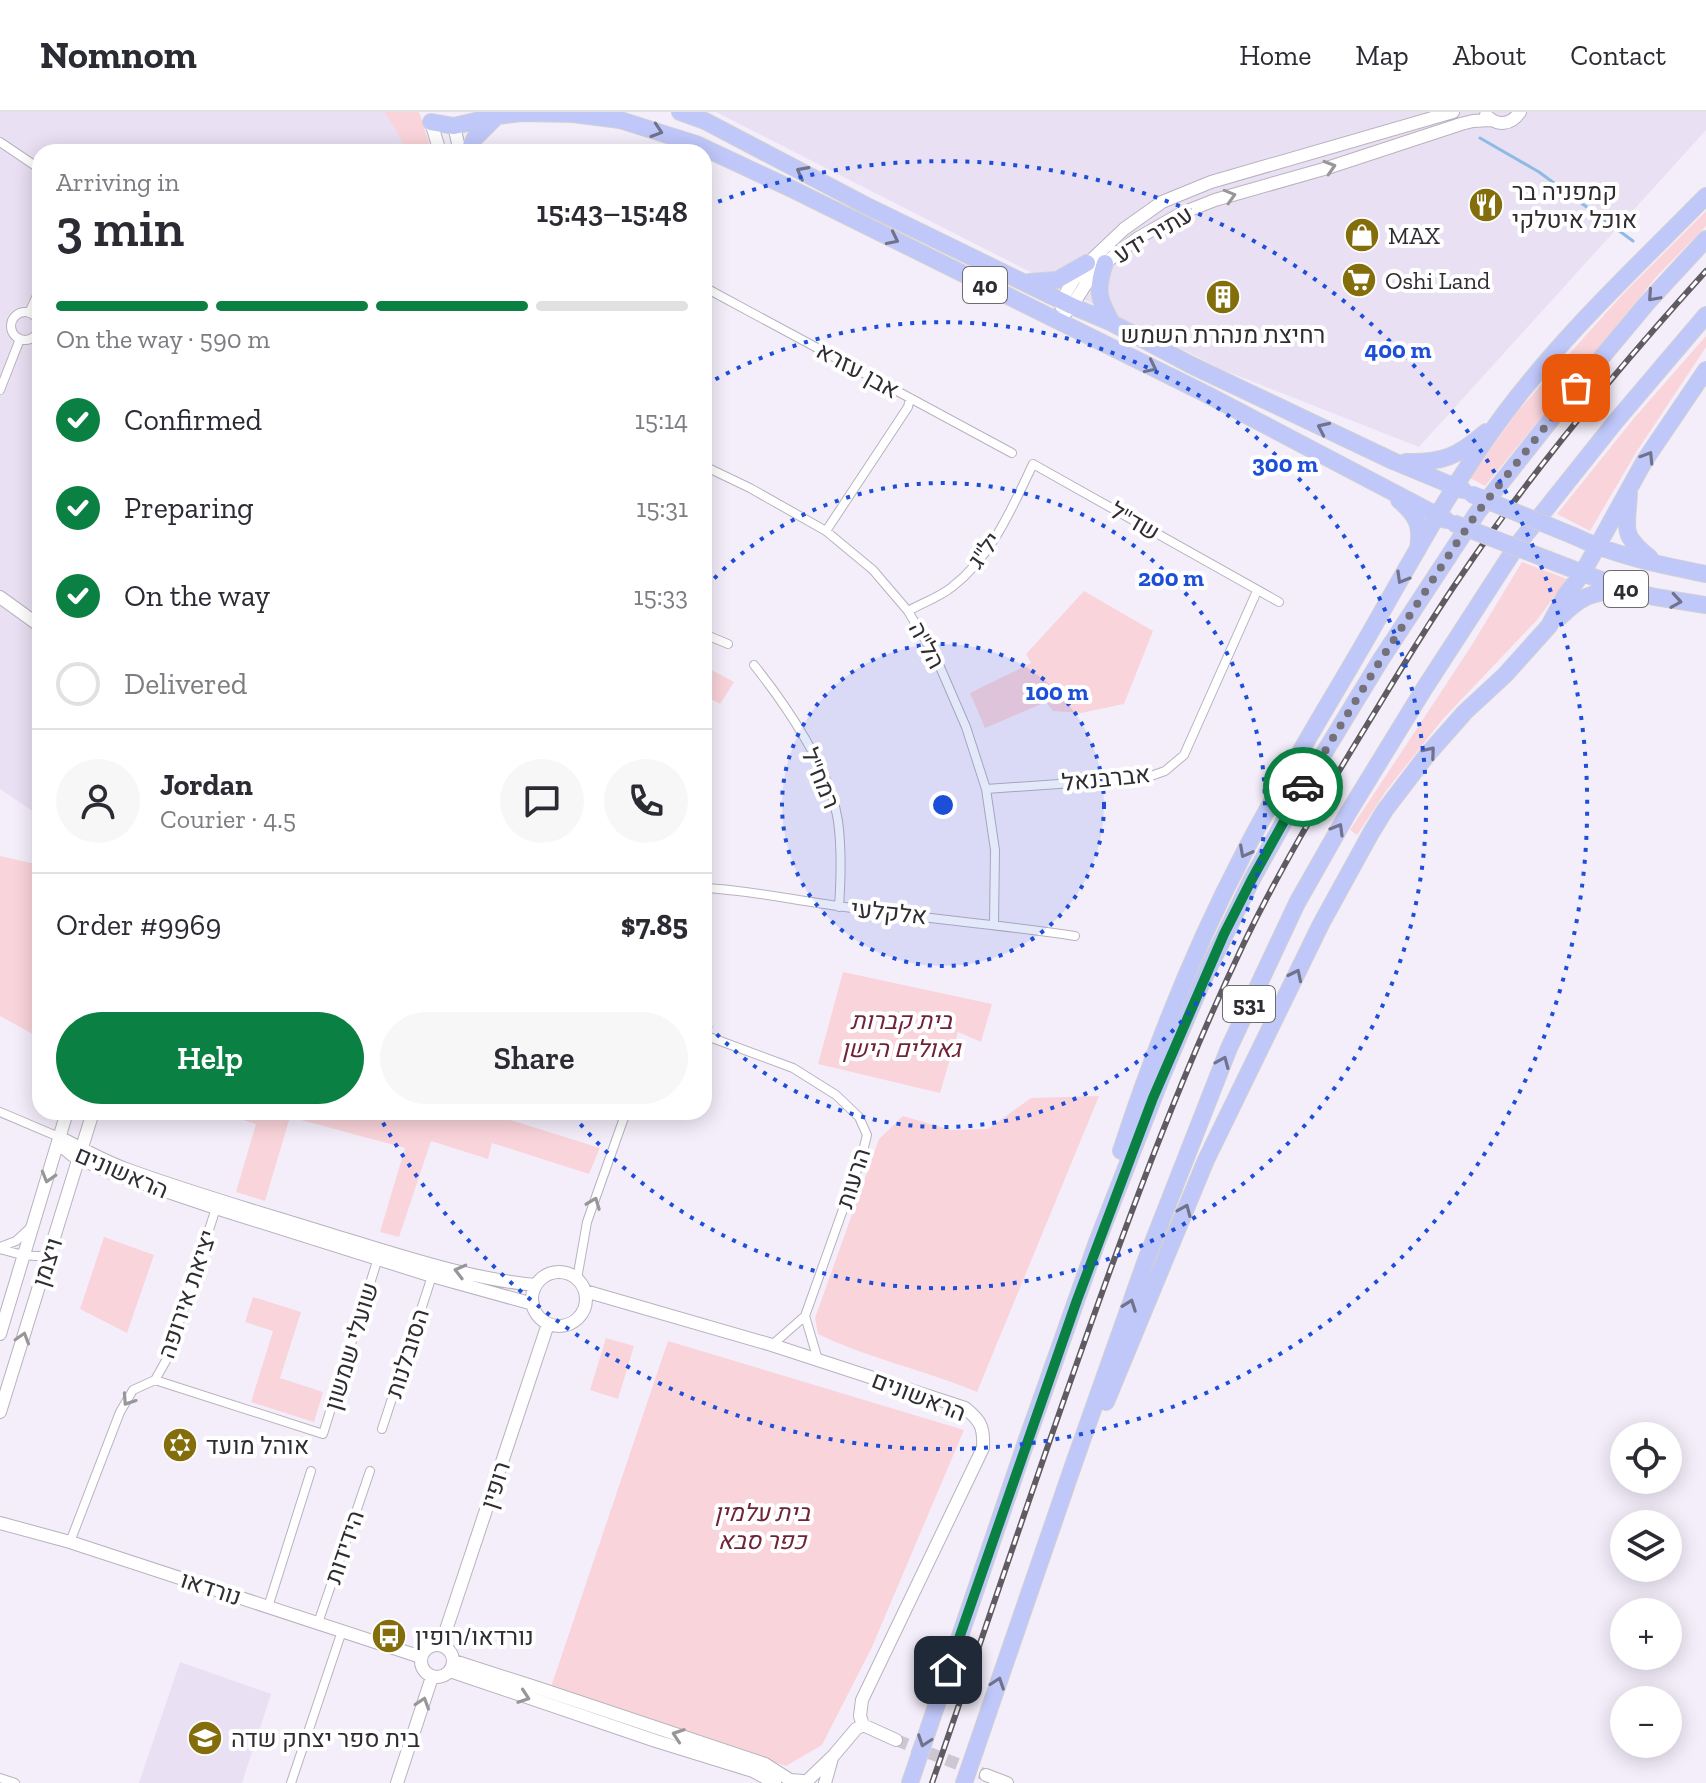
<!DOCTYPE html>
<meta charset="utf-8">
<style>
body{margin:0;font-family:"Zilla Slab",Heebo,serif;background:#f7f7f7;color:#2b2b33;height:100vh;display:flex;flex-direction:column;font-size:30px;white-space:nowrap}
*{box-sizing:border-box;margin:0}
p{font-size:26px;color:#7c7c81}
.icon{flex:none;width:44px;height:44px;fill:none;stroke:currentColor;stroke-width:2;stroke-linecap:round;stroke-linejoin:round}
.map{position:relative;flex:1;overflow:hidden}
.side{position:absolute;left:32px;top:32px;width:680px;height:976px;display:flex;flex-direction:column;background:#fff;border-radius:24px;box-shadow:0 4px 20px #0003}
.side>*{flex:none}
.fabs{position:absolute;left:1610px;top:1310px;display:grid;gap:16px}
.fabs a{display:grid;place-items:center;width:72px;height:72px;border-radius:50%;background:#fff;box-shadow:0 4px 20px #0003;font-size:40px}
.pin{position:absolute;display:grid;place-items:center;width:68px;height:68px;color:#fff;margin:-34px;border-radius:16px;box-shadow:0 4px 12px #0006}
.courier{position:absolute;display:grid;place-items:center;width:80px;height:80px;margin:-40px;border:6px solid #0b8043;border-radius:50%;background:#fff;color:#222;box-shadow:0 2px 10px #0007}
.summary em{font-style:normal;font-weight:600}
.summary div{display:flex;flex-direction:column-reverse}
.summary{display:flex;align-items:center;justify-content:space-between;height:136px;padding:0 24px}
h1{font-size:52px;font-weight:600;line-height:60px}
.bar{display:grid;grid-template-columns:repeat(4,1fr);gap:12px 8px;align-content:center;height:96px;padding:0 24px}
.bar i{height:10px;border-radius:6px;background:#e1e1e2}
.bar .current{background:#0b8043}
.bar p{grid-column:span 4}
.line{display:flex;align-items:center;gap:20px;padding:0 24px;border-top:2px solid #e1e1e2}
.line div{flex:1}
.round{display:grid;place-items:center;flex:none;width:84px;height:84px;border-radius:42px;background:#f7f7f7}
ol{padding:0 24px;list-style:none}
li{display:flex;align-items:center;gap:24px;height:88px}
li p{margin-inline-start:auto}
li .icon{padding:8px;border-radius:50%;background:#0b8043;color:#fff;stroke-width:4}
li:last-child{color:#7c7c81}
li i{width:44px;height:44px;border:4px solid #e1e1e2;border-radius:50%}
.primary-button{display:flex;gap:16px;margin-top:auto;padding:16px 24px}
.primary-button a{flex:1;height:92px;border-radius:48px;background:#0b8043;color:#fff;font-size:32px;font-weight:600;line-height:92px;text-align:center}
.primary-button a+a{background:#f7f7f7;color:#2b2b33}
header{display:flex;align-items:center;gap:48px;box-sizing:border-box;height:112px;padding:0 40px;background:#fff;border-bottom:2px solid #e1e1e2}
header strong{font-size:38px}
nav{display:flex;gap:44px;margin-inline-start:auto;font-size:28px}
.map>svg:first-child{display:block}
.built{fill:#e9e0f3}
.green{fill:#fad4db}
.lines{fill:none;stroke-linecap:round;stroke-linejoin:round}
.stream{stroke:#8ebbe6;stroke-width:3}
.secondary-tunnel{stroke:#cdc7d3;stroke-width:12;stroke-dasharray:12 6;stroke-linecap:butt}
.street-casing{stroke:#b8b2be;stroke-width:10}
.secondary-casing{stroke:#b8b2be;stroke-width:14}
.highway-casing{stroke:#d1d1d2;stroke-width:18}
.street{stroke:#fff;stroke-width:8}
.secondary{stroke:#fff;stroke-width:12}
.highway{stroke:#c0c8fa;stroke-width:16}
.rail-casing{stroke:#5f5b62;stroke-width:6}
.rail{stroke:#fff;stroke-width:3;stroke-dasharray:9;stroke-linecap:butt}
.highway-bridge-casing{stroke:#d1d1d2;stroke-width:18;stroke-linecap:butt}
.highway-bridge{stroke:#c0c8fa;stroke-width:16}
.oneway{stroke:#71738c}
.oneway2{stroke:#989698}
.done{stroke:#757178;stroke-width:8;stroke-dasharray:0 14.4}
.route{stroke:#0b8043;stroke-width:10}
.ring{fill:none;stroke:#1d4ed8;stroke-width:4;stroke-dasharray:4 8}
.labels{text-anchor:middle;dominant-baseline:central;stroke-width:8;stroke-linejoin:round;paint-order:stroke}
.shield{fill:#fff;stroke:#6e6c70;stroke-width:2}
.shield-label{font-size:22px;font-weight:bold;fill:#302d32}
.poi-label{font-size:24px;fill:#302d32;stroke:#fff;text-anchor:start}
.street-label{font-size:24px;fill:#302d32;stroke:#fff}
.park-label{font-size:24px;font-style:italic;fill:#6f2339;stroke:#fff}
.centre{fill:#1d4ed8;stroke:#fff;stroke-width:4}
.ring-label{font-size:24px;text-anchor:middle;font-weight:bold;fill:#1d4ed8;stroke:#fff;stroke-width:8;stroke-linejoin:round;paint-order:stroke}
</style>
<header>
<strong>Nomnom</strong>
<nav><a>Home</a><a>Map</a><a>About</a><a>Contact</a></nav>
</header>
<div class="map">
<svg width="1706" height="1671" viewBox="0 0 1706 1671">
<rect width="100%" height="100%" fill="#f4eefb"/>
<path class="built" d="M 0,0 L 413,0 L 427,40 L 40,40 L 40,704 L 0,677 Z
M 716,0 L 1706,0 L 1706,18 L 1419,335 L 1223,258 Z
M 180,1550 L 271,1582 L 242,1671 L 139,1671 Z"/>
<path class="green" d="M 384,0 L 419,0 L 432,40 L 407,40 L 396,18 Z
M 1706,99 L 1706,114 L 1657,164 L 1485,374 L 1470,366 L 1518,299 L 1623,182 Z
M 1706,224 L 1706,235 L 1637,339 L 1590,419 L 1557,402 L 1635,305 Z
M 1522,450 L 1567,467 L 1537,508 L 1443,607 L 1386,679 L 1357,723 L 1350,718 L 1470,536 Z
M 1084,479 L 1153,519 L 1124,592 L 1081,601 L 1053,599 L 1046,590 L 985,616 L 970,581 L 1031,551 L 1026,542 Z
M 704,554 L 734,570 L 720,592 L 704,583 Z
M 0,744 L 40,753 L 40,926 L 0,904 Z
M 843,860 L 992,892 L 981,930 L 958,920 L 940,981 L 818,952 Z
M 1099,984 L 977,1280 C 925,1258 869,1247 818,1222 L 815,1206 L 879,1027 L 903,1004 L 951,1018 L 988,1017 L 1031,986 Z
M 218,1000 L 401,1000 L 412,1003 L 413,1000 L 485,1000 L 600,1036 L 589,1062 L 492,1031 L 488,1047 L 431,1029 L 399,1125 L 380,1120 L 405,1036 L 290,1005 L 265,1089 L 236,1080 L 256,1012 Z
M 104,1125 L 154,1143 L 127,1221 L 80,1197 Z
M 253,1185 L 301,1200 L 280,1266 L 323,1280 L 314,1310 L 251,1290 L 273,1219 L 245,1210 Z
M 606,1226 L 634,1234 L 618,1287 L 590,1278 Z
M 668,1229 L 964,1318 L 872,1535 L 822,1633 L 786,1654 L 551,1575 Z"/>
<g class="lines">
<path class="stream" d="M 1480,26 L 1539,60 L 1633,129"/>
<path class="secondary-tunnel" d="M 896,1628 L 986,1663"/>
<g class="street-casing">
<path id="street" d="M 0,30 L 40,57
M 704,175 L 1012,341
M11 214a14 14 0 1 1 28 0a14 14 0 1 1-28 0Z
M 29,201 L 40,177
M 0,278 L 20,227
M 704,354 L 750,376 L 826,419 L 873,458 L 908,499 L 937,548 L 966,615 L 986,677 L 995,738 L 994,812
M 826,419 L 908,295 L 910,286
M 908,499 C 922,491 940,485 952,475 C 992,444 1012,396 1033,352 L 1279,490
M 704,522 L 728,532
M 754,553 C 786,593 830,657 838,709 C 842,738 841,766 839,795
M 986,677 L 1145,666 L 1165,659 L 1184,643 L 1257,479
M 704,776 C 749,778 793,788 838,794 C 917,806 996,812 1075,824
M 704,923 L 793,956 L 836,983 L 859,1005 L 867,1023 L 861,1047 L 805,1204 L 772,1233
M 0,1000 L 59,1025
M 0,1135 L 16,1129 L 29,1117
M 0,1137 C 18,1142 31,1146 49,1143
M 577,1167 L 587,1110 L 626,1000
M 805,1204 L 818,1248
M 155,1268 L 323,1322 L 378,1146
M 382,1317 L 432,1164
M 70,1430 L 120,1300 L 133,1278 L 155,1268 L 168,1245 L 216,1096
M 268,1495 L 311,1359
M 318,1511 L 370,1359
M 0,1666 L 15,1671
M 291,1671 L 342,1519"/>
</g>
<g class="secondary-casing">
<path id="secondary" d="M 1486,3 C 1497,15 1511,13 1520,0
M 431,10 L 440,40
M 454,14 L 460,40
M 1061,194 L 1061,189 L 1073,169 L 1084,155 L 1124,117 L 1162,90 L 1211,70 L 1453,0
M 1058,209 L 1072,194 L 1091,164 L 1105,151 L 1138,126 L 1182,101 L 1215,88 L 1324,57 L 1461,12 L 1473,9 L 1491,8
M 0,485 L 40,514
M 59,1025 L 64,1036 L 72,1043 L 109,1060 L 216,1096 L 432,1164 L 533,1192
M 59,1025 C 81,1036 103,1049 126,1057 C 194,1082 265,1102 335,1124 C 400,1143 468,1167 536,1173
M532 1187a27 27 0 1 1 54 0a27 27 0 1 1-54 0Z
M 585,1179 L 772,1233 L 965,1296 C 981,1309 984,1315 983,1336 L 862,1588 L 860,1604 L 863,1613
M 0,1222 L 67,1000
M 0,1300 L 93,1000
M 0,1411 L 70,1430 L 421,1545
M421 1549a16 16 0 1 1 32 0a16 16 0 1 1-32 0Z
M 441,1533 L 548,1212
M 454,1549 L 538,1576 L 765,1652 L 790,1668 L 803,1669
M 450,1559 L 656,1629 L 753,1659 L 775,1671
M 863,1613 L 896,1628
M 986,1663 L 1007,1671
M 809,1667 L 834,1643 L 856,1617 L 863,1613
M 397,1671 L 432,1565
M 825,1671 L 832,1646"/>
</g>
<g class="highway-casing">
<path id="highway" d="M 680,0 L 705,9 L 865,93 L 1072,194 L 1112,211 L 1191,253 L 1393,349 L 1463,378
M 431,10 L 454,14 L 497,4 L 522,1 L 573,2 L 620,8 L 696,32 L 792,77 L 1206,282 L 1446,408
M 468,40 L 475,26 L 497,4
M 1105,151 C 1096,178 1098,187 1112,211
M 1029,170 L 1057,168 L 1087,151
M 1406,350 C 1443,351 1458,344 1486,320
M 1629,382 C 1627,418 1620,422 1650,446
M 1399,388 C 1417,404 1422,413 1418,437
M 1574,424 C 1615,444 1661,453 1706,462
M 1549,448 L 1627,478 L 1655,485 L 1706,493
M 1560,505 C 1582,484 1589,481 1620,478
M 1121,1039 C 1154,938 1194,837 1243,743 C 1280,671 1323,602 1363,533 C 1408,455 1451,373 1505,301 C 1564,222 1637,154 1706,84
M 1106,1290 L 1206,1048 L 1321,812 L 1371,721 L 1385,698 L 1427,643 L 1465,600 L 1505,563 L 1549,514 L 1565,484 L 1582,462 L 1645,348 L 1706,258
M 910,1671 L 1025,1333 L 1097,1130 L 1162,964 L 1202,870 L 1252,767 L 1304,674 L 1380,549 L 1477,401 L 1576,276 L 1647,191 L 1706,127
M 964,1671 L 1074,1351 L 1146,1148 L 1229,936 L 1297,791 L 1348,701 L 1424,577 L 1518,432 L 1616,309 L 1706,203"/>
</g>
<use href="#street" class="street"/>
<use href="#secondary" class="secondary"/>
<use href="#highway" class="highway"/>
<g class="rail-casing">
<path id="rail" d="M 932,1671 C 983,1524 1032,1377 1084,1231 C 1132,1096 1182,961 1244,831 C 1279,759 1320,690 1362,621 C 1395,567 1427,513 1463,461 C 1535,355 1620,254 1706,159"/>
</g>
<use href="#rail" class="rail"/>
<g class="highway-bridge-casing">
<path id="highway-bridge" d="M 1471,382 L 1574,424
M 1453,411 L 1549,448"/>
</g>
<use href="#highway-bridge" class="highway-bridge"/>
</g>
<defs><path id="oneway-chevron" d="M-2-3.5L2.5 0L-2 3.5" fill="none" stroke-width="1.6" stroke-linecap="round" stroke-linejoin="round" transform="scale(2)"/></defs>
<g class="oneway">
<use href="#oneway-chevron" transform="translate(657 19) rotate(18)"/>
<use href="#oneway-chevron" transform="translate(802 60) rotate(-152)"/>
<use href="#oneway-chevron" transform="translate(893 127) rotate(26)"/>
<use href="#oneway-chevron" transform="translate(1653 184) rotate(132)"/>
<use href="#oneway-chevron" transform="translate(1151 255) rotate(26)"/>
<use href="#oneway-chevron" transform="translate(1323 316) rotate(-155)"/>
<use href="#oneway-chevron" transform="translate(1648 345) rotate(-58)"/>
<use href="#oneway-chevron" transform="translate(1402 466) rotate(120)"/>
<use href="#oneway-chevron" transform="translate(1676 489) rotate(9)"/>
<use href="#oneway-chevron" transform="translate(1430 640) rotate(-50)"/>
<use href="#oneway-chevron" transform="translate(1338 717) rotate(-60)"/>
<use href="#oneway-chevron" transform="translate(1245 740) rotate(118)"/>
<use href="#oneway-chevron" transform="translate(1296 863) rotate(-64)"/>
<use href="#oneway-chevron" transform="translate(1223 950) rotate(-67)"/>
<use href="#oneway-chevron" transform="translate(1185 1098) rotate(-67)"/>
<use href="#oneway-chevron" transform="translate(1130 1193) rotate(-70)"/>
<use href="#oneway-chevron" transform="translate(998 1571) rotate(-71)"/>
<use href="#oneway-chevron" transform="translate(924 1629) rotate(109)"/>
</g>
<g class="oneway2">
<use href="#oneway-chevron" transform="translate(1330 55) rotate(-17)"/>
<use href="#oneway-chevron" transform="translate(1230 84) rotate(-16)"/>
<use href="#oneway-chevron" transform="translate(48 1065) rotate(106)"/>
<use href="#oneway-chevron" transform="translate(594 1091) rotate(-69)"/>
<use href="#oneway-chevron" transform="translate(460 1159) rotate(-165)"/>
<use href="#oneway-chevron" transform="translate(23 1226) rotate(-73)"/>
<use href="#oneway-chevron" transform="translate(128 1288) rotate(124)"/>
<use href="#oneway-chevron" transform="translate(524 1585) rotate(19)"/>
<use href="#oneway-chevron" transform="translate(423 1591) rotate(-72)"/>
<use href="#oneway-chevron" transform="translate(678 1623) rotate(-161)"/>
</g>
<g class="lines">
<path class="done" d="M 1303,675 L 1380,549 L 1460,426 L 1477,401 L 1576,276"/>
<path class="route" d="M 948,1558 L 1077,1188 L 1153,986 L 1224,822 L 1252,767 L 1303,675"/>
</g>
<circle cx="943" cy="693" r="161" fill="#1d4ed8" fill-opacity=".12"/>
<g class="ring">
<circle cx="943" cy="693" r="161"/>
<path d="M706 475A322 322 0 1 1 706 911"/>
<path d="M705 273A483 483 0 1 1 570 1000"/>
<path d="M707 94A644 644 0 1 1 377 1000"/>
</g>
<defs>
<g id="restaurant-disc" transform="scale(1.8)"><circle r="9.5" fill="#836e0b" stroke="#fff"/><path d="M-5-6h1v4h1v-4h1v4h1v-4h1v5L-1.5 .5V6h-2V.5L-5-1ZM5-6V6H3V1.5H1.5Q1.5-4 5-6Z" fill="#fff"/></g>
<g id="shop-disc" transform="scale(1.8)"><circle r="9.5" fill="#836e0b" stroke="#fff"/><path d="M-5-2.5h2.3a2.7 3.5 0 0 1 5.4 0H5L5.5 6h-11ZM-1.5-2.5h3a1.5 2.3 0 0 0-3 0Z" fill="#fff"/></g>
<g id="supermarket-disc" transform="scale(1.8)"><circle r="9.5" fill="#836e0b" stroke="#fff"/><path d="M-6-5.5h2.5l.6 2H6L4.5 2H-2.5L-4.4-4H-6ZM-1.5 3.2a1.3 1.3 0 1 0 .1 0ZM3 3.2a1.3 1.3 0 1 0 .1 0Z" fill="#fff"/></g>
<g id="building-disc" transform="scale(1.8)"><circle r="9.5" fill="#836e0b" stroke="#fff"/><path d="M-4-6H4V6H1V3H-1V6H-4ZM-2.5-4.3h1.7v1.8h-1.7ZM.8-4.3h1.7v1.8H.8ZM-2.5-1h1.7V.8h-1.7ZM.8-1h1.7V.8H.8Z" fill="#fff"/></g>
<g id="synagogue-disc" transform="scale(1.8)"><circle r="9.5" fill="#836e0b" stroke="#fff"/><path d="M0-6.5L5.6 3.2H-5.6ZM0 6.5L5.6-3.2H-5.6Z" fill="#fff"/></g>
<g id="bus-disc" transform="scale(1.8)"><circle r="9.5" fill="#836e0b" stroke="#fff"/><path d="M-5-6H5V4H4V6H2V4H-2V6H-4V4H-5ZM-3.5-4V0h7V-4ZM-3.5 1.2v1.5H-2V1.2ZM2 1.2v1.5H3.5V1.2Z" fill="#fff"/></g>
<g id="school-disc" transform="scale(1.8)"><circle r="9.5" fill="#836e0b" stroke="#fff"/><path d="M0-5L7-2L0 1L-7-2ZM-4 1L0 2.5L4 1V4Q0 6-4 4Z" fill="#fff"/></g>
</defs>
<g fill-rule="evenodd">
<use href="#restaurant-disc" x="1486" y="93"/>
<use href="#shop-disc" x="1362" y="123"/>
<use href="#supermarket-disc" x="1359" y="168"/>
<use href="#building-disc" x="1223" y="185"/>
<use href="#synagogue-disc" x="180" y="1333"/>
<use href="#bus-disc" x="389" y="1524"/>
<use href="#school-disc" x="205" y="1626"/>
</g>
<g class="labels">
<g class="shield">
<rect x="963" y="155" width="44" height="36" rx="6"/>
<rect x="1604" y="459" width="44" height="36" rx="6"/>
<rect x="1223" y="874" width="52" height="36" rx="6"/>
</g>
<g class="shield-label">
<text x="985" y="173">40</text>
<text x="1626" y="477">40</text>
<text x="1249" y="892">531</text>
</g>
<g class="poi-label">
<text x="1512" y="79">קמפניה בר<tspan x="1512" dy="28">אוכל איטלקי</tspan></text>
<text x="1388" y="123">MAX</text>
<text x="1385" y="168">Oshi Land</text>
<text x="1223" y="222" text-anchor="middle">רחיצת מנהרת השמש</text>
<text x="206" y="1333">אוהל מועד</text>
<text x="415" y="1524">נורדאו/רופין</text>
<text x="231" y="1626">בית ספר יצחק שדה</text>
</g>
<g class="street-label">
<text transform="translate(1153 122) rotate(-31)">עתיר ידע</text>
<text transform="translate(858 258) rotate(29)">אבן עזרא</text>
<text transform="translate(1135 409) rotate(30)">שד"ל</text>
<text transform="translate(984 438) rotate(-53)">יל"ג</text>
<text transform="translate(927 533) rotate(62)">הל"ה</text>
<text transform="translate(821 666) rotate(67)">רמח"ל</text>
<text transform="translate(1106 666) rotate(-6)">אברבנאל</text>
<text transform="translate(889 800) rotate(6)">אלקלעי</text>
<text transform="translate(122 1060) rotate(23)">הראשונים</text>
<text transform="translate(853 1066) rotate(-72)">הרעות</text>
<text transform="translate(47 1150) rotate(-72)">ויצמן</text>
<text transform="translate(187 1182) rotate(-71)">יציאת אירופה</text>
<text transform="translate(351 1234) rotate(-73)">שועלי שמשון</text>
<text transform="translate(407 1241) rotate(-72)">הסובלנות</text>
<text transform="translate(919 1284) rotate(21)">הראשונים</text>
<text transform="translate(495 1373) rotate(-72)">רופין</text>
<text transform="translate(344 1435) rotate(-71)">הידידות</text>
<text transform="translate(211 1476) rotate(18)">נורדאו</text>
</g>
<g class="park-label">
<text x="901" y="908">בית קברות<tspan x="901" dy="28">גאולים הישן</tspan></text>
<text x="762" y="1400">בית עלמין<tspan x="762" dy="28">כפר סבא</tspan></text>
</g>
</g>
<circle cx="943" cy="693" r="12" class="centre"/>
<g class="ring-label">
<text x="1398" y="246">400 m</text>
<text x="1285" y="360">300 m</text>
<text x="1171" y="474">200 m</text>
<text x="1057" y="588">100 m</text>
</g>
</svg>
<div class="fabs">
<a><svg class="icon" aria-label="locate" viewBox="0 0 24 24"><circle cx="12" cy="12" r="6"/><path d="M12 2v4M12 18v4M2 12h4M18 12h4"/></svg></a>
<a><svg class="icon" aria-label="layers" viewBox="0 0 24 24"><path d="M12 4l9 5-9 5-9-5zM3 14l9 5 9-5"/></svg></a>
<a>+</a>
<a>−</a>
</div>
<div class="pin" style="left:1576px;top:276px;background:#ea580c"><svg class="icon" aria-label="bag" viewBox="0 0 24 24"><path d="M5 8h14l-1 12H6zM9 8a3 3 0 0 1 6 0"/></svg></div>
<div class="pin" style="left:948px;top:1558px;background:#1f2937"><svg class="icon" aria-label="home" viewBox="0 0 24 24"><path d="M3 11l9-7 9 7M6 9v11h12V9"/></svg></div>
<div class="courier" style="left:1303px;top:675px"><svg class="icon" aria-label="car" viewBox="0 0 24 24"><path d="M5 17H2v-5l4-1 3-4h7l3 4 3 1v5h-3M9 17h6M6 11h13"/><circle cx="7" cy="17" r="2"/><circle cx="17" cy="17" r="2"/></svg></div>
<section class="side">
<div class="summary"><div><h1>3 min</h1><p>Arriving in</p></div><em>15:43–15:48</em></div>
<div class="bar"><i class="current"></i><i class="current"></i><i class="current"></i><i></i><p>On the way · 590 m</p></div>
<ol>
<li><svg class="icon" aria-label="check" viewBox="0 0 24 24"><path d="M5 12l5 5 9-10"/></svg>Confirmed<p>15:14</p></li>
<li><svg class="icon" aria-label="check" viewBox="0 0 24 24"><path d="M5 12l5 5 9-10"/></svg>Preparing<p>15:31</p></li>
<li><svg class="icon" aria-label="check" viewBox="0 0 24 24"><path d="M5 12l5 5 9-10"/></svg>On the way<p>15:33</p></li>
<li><i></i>Delivered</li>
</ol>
<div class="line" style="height:144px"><a class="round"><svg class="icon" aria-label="person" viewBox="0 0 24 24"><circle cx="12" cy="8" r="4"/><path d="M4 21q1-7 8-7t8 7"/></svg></a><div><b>Jordan</b><p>Courier · 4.5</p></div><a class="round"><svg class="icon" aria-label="chat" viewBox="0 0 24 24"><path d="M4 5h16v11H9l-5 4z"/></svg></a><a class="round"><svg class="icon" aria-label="phone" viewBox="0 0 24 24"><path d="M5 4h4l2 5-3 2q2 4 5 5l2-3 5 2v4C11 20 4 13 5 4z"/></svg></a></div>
<div class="line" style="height:104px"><div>Order #9969</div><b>$7.85</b></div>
<div class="primary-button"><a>Help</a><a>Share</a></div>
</section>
</div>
